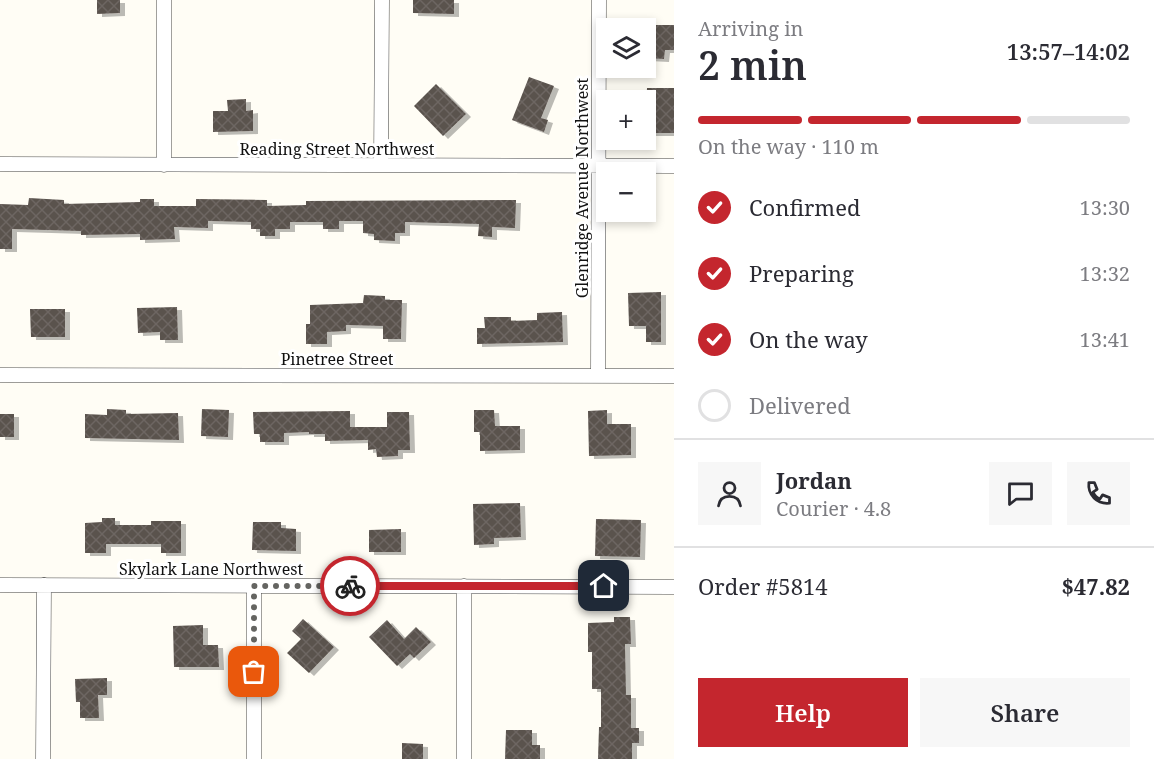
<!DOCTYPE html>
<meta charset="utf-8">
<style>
body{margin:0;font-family:"Noto Serif",serif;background:#f7f7f7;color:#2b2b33;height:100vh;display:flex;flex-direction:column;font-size:22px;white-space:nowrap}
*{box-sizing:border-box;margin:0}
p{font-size:20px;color:#7c7c81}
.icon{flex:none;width:33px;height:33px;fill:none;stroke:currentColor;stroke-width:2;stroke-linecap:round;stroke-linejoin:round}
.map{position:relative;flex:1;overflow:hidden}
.drawer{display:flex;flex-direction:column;background:#fff;width:480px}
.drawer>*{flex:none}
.fabs{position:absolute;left:596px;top:18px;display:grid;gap:12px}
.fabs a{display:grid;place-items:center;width:60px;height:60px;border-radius:0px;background:#fff;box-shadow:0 3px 9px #0003;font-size:30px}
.pin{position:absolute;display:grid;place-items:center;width:51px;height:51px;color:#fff;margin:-26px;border-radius:12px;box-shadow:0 3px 9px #0006}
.courier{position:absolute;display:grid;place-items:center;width:60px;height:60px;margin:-30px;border:4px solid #c4262e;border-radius:50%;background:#fff;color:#222;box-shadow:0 2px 8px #0007}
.summary em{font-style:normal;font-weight:600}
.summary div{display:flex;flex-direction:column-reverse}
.summary{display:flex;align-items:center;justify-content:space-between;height:102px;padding:0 24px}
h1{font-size:39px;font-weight:600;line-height:45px}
.bar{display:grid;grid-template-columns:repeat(4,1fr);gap:9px 6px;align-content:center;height:72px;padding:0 24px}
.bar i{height:8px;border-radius:4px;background:#e1e1e2}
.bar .current{background:#c4262e}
.bar p{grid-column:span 4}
.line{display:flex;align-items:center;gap:15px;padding:0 24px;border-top:2px solid #e1e1e2}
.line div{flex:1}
.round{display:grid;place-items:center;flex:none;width:63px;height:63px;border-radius:0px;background:#f7f7f7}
ol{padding:0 24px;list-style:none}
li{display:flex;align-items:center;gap:18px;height:66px}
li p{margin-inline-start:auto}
li .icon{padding:6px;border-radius:50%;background:#c4262e;color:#fff;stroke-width:4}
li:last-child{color:#7c7c81}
li i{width:33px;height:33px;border:3px solid #e1e1e2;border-radius:50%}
.action{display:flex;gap:12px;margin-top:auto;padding:12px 24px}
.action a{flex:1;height:69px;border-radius:0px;background:#c4262e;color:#fff;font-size:24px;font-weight:600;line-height:69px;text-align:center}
.action a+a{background:#f7f7f7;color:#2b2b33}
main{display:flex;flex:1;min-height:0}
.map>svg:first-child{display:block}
.building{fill:url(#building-cross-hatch);filter:url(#shadow)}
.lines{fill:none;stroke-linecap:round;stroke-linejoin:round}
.street-casing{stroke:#444;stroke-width:15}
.street{stroke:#fff;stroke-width:14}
.done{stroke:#646461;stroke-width:6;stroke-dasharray:0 10.8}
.route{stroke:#c4262e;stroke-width:8}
.labels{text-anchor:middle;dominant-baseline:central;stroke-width:6;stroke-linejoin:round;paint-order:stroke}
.street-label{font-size:16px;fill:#111;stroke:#fff}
</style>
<main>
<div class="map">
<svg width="674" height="759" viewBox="0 0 674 759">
<defs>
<pattern id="building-cross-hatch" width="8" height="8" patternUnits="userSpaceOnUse" patternTransform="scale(1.5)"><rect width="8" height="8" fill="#5a524d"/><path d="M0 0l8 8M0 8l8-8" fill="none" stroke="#6d6662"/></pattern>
<filter id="shadow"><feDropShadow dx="5" dy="3" stdDeviation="0" flood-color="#0004"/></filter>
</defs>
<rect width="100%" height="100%" fill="#fffdf5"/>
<path class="building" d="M 97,0 L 120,0 L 120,13 L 97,14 Z
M 413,0 L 454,0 L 454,14 L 413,13 Z
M 645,25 L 674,25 L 674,50 L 665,50 L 664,59 L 645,58 Z
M 529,77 L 554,86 L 541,118 L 548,120 L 544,132 L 512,120 Z
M 436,84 L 466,114 L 443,136 L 414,106 Z
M 647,88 L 674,88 L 674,133 L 645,133 Z
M 246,99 L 246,111 L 253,110 L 253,131 L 213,132 L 213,111 L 228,111 L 227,100 Z
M 29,198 L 64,200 L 64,204 L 140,202 L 140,199 L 154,199 L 154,206 L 196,206 L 196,199 L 267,200 L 267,206 L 306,205 L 306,201 L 516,200 L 515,228 L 492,227 L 492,237 L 478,236 L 479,224 L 405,222 L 405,233 L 395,233 L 395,241 L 374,240 L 374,234 L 363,233 L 363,221 L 339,221 L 339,229 L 323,229 L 323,222 L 290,222 L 290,229 L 275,229 L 275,236 L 260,236 L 260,229 L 251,229 L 251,222 L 208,221 L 208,228 L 174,227 L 175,239 L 140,240 L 140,234 L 81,235 L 81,231 L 12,229 L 12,249 L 0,249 L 0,204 L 28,205 Z
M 661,292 L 661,342 L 646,342 L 646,326 L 629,326 L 628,293 Z
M 364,295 L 385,296 L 385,300 L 402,300 L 401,339 L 383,339 L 383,326 L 346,325 L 346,331 L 327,332 L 327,344 L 306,344 L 306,324 L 310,324 L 310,305 L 363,303 Z
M 177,307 L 178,340 L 160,340 L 160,332 L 138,333 L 137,308 Z
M 30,309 L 65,309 L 65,337 L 31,337 Z
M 562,312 L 563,342 L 477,344 L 477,328 L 485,328 L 484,317 L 511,317 L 511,321 L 537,320 L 537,313 Z
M 107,409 L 126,410 L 126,414 L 178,413 L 179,440 L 85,438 L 85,414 L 107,415 Z
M 202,409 L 229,410 L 228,437 L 201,436 Z
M 474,410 L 494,410 L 495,426 L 520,426 L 520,450 L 480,451 L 480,432 L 474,432 Z
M 607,410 L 607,424 L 631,424 L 631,455 L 589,456 L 588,411 Z
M 350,411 L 350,427 L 387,427 L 387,412 L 409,412 L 410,450 L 398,450 L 398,456 L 377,457 L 376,449 L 368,450 L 368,440 L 325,441 L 325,434 L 309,434 L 309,432 L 284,433 L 284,442 L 260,442 L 260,434 L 254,434 L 253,412 Z
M 0,414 L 14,414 L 14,437 L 0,437 Z
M 520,503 L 521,537 L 494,538 L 494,544 L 474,545 L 473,504 Z
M 102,518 L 115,518 L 115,525 L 151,525 L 151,521 L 181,521 L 181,553 L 161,553 L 161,544 L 106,544 L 106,553 L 85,553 L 85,523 L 102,522 Z
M 596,519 L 641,520 L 640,557 L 595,556 Z
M 253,522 L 281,522 L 281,528 L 296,529 L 296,551 L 252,550 Z
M 401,529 L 401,552 L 369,552 L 369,530 Z
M 614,617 L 630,617 L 631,644 L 625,644 L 626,695 L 631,695 L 631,728 L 639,728 L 639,743 L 632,743 L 632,759 L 598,759 L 599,727 L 601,727 L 601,689 L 592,689 L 592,652 L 588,652 L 588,623 L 614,622 Z
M 303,619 L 334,647 L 309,673 L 287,653 L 301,639 L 292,631 Z
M 387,620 L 404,639 L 416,627 L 431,642 L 414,658 L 410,654 L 397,666 L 369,637 Z
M 203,625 L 203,645 L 218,645 L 219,667 L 174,667 L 173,626 Z
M 107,678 L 107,695 L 98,695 L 99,718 L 80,718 L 80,702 L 76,702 L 75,679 Z
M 506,730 L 532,730 L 532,745 L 540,745 L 540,759 L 505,759 Z
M 402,743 L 423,744 L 423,759 L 402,759 Z"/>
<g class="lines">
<g class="street-casing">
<path id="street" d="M 0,164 L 674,166
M 164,165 L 164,0
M 381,165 L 382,0
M 0,375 L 674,376
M 598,376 L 599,0
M 0,585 L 674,587
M 43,759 L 44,585
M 254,759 L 254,586
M 464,759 L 464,586"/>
</g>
<use href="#street" class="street"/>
</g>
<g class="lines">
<path class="done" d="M 254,672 L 254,586 L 350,586"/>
<path class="route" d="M 350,586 L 604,586"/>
</g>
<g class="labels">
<g class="street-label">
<text x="337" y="149">Reading Street Northwest</text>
<text transform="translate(582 188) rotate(-90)">Glenridge Avenue Northwest</text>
<text x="337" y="359">Pinetree Street</text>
<text x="211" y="569">Skylark Lane Northwest</text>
</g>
</g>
</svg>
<div class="fabs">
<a><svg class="icon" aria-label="layers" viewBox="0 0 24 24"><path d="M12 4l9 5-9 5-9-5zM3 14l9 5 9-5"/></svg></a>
<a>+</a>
<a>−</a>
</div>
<div class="pin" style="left:254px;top:672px;background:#ea580c"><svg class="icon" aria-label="bag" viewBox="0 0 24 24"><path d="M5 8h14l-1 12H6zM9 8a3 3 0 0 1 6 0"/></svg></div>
<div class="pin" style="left:604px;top:586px;background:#1f2937"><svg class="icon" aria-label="home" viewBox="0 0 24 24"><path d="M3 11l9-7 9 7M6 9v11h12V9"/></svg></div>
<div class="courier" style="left:350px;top:586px"><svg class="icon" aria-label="bike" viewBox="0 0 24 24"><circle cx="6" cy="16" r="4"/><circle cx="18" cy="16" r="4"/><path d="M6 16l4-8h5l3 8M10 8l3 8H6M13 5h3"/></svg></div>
</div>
<section class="drawer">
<div class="summary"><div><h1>2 min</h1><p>Arriving in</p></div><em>13:57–14:02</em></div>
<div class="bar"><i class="current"></i><i class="current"></i><i class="current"></i><i></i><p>On the way · 110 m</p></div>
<ol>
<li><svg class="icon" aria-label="check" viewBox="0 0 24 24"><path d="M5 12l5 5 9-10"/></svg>Confirmed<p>13:30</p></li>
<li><svg class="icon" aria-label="check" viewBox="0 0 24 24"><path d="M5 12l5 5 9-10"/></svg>Preparing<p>13:32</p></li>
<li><svg class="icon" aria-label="check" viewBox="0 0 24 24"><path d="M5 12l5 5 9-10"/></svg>On the way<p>13:41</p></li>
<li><i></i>Delivered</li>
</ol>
<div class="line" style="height:108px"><a class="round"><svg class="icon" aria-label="person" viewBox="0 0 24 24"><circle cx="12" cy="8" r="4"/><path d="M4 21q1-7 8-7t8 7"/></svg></a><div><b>Jordan</b><p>Courier · 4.8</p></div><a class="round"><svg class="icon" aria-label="chat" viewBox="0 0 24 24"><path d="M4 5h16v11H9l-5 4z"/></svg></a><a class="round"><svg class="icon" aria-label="phone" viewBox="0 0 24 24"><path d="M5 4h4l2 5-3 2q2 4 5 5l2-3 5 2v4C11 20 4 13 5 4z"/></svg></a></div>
<div class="line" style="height:78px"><div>Order #5814</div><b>$47.82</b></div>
<div class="action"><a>Help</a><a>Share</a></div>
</section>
</main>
